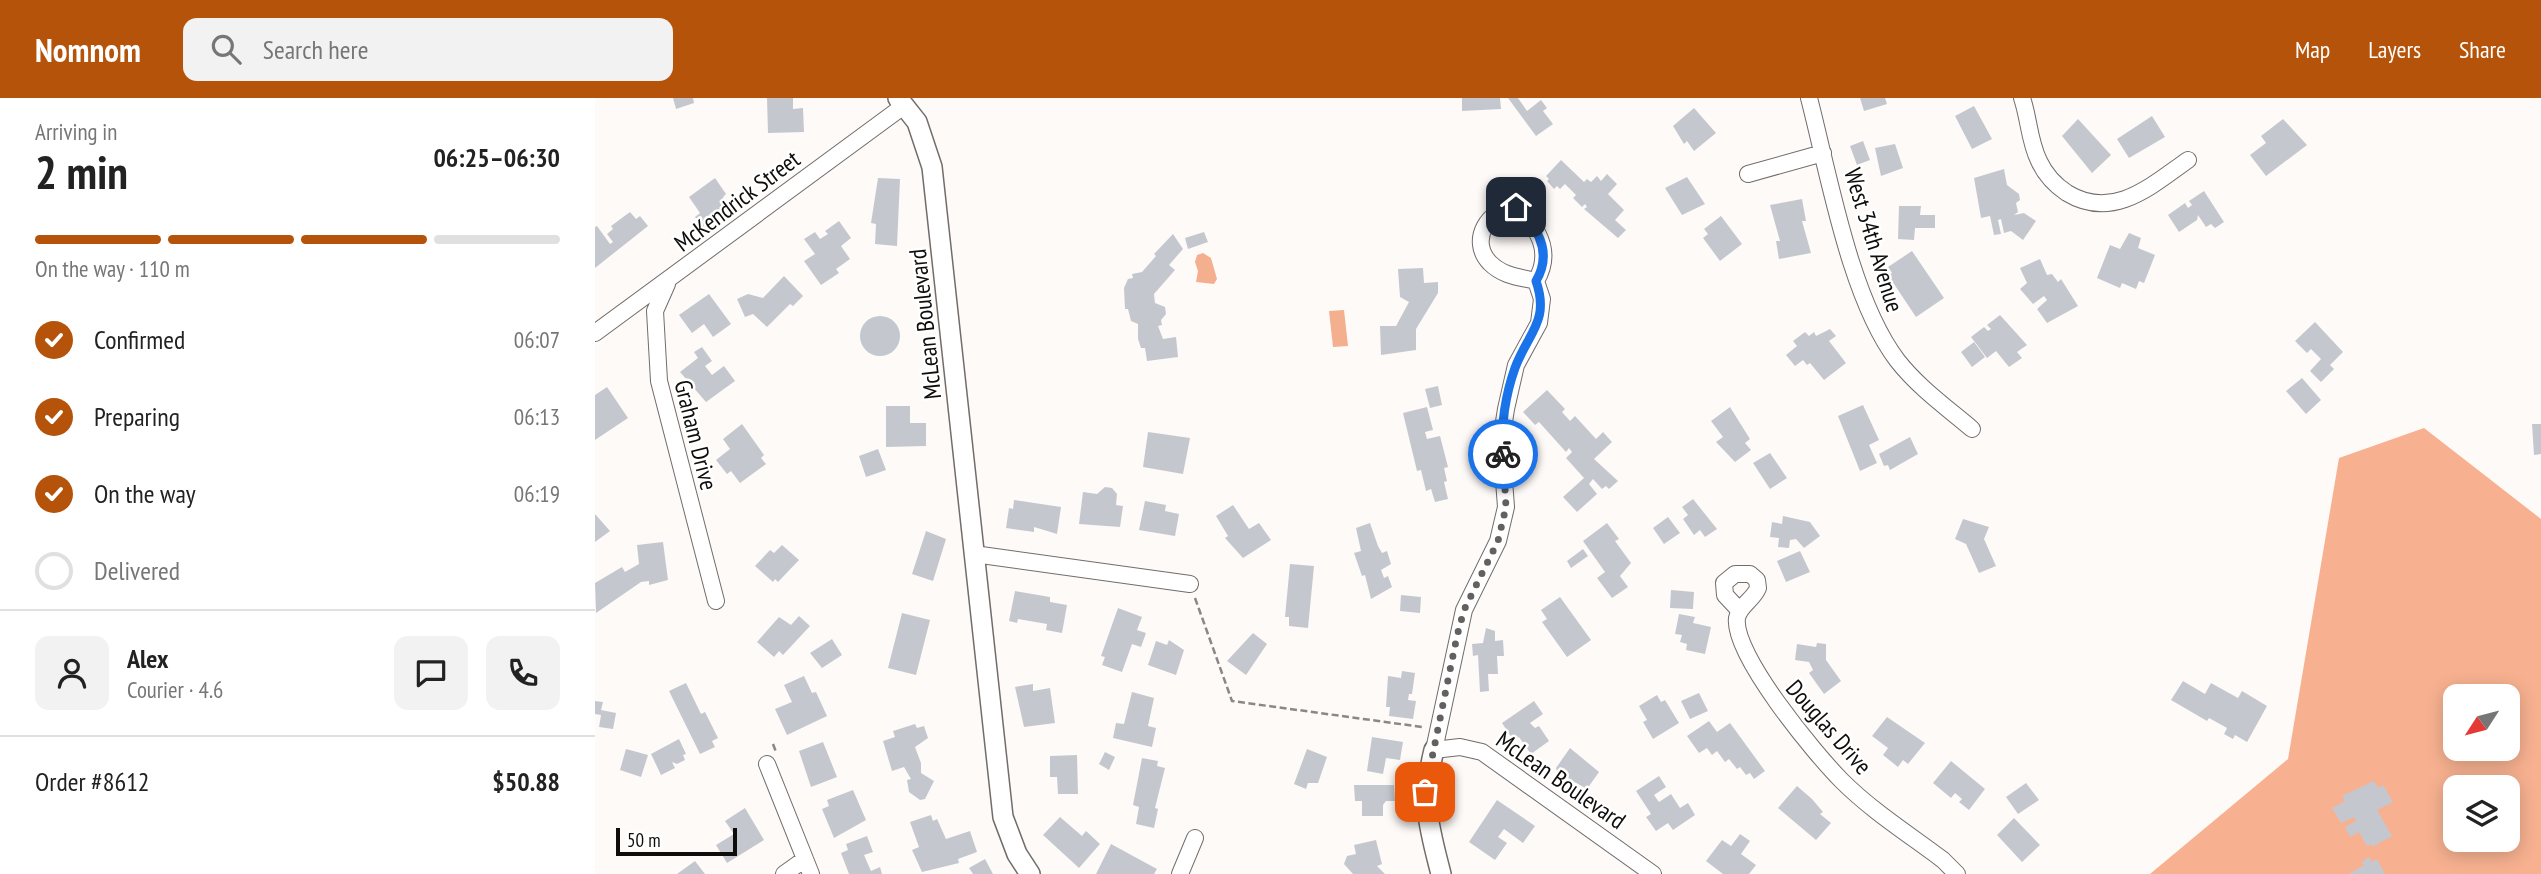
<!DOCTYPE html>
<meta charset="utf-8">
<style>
body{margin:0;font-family:"PT Sans Narrow",sans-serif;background:#f2f2f2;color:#222;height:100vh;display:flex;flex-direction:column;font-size:26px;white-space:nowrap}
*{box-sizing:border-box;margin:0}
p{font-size:23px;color:#767676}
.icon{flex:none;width:38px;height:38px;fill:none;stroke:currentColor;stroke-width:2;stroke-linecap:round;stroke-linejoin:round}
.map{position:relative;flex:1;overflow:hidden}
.details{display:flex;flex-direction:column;background:#fff;width:595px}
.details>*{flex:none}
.needle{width:46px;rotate:234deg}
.buttons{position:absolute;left:1848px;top:586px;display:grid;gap:14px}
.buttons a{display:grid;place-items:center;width:77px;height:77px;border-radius:14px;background:#fff;box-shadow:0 4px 18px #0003;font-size:35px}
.scale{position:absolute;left:21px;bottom:18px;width:121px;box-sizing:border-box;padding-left:7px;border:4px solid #0f0d0c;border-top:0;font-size:19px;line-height:24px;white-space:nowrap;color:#0f0d0c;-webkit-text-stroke:5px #fff;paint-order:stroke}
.pin{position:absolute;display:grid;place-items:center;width:60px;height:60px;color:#fff;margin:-30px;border-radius:14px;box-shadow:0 4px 10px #0006}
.courier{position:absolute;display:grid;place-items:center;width:70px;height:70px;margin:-35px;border:5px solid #1a73e8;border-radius:50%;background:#fff;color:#222;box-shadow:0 2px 9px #0007}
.summary em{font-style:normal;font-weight:800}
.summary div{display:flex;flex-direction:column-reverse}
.summary{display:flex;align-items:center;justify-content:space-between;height:119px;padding:0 35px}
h1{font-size:46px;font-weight:800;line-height:52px}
.bar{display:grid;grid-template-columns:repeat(4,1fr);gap:10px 7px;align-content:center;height:84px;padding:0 35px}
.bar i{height:9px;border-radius:5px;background:#e0e0e0}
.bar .active{background:#b45309}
.bar p{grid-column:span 4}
.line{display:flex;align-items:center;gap:18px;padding:0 35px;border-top:2px solid #e0e0e0}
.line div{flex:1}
.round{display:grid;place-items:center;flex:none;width:74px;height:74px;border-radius:14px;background:#f2f2f2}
ol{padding:0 35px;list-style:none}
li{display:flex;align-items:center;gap:21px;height:77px}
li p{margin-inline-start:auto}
li .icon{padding:7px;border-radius:50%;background:#b45309;color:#fff;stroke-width:4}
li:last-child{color:#767676}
li i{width:38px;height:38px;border:4px solid #e0e0e0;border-radius:50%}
header{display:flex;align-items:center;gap:42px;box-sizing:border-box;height:98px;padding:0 35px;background:#b45309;color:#fff}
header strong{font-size:33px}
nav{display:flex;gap:38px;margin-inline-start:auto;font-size:24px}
.search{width:490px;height:63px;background:#f2f2f2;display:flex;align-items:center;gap:18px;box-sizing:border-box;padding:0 24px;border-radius:14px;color:#767676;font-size:26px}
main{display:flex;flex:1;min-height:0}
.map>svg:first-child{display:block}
.forest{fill:#f7b190;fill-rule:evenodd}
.water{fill:#f4af8e}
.building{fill:#c4c8ce}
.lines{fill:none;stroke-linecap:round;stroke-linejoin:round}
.minor-casing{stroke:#726c6a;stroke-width:18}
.tertiary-casing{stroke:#726c6a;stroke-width:22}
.path{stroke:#8a8786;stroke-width:2.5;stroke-dasharray:7 3.5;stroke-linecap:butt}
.minor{stroke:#fff;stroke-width:16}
.tertiary{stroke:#fff;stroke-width:19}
.done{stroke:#63605f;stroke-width:7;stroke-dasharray:0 12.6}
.route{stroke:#1a73e8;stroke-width:9}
.labels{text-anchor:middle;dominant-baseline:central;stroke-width:5;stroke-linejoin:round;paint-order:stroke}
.street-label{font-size:24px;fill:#0f0d0c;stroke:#fff}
</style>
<header>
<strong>Nomnom</strong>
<div class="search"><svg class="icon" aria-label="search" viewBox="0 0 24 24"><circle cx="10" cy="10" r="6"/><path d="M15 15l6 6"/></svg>Search here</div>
<nav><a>Map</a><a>Layers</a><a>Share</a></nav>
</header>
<main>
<section class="details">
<div class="summary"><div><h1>2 min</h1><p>Arriving in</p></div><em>06:25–06:30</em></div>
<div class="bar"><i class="active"></i><i class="active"></i><i class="active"></i><i></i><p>On the way · 110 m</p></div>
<ol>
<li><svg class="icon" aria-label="check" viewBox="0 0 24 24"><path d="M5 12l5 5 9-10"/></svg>Confirmed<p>06:07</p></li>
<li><svg class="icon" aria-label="check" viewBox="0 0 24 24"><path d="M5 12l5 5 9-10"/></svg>Preparing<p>06:13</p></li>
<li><svg class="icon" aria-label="check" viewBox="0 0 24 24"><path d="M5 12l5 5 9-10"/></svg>On the way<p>06:19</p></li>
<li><i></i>Delivered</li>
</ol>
<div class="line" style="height:126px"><a class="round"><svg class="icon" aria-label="person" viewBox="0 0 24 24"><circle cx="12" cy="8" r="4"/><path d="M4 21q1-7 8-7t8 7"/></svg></a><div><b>Alex</b><p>Courier · 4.6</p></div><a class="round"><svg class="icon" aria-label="chat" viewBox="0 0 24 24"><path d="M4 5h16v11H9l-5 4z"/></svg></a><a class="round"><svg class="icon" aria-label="phone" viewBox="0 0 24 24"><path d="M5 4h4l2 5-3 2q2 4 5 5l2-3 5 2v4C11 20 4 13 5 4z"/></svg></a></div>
<div class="line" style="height:91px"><div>Order #8612</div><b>$50.88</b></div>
</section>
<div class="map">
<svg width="1946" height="776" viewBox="0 0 1946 776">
<rect width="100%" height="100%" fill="#fefaf8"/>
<path class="forest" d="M 1829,330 L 1946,421 L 1946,776 L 1555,776 L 1693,661 L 1744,360 ZM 1860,598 L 1913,598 L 1913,651 L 1860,651 ZM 1860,690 L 1913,690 L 1913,742 L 1860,742 Z"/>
<path class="water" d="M 608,155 L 616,160 L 622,181 L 619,186 L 601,184 L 603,173 L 600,164 L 602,157 Z
M 749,212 L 753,248 L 738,249 L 734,213 Z"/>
<path class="building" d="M 78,0 L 98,0 L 99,5 L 81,11 Z
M 172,0 L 198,0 L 198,11 L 208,10 L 209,34 L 173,35 Z
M 867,0 L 905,0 L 906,11 L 867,13 Z
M 913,0 L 923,0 L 932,13 L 946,2 L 952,10 L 948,13 L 958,26 L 941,38 Z
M 1265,0 L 1290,0 L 1292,6 L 1269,13 Z
M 1379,8 L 1397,41 L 1377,51 L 1360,18 Z
M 1099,10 L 1121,35 L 1099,53 L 1092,43 L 1089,46 L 1078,28 Z
M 1557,18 L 1570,39 L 1534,60 L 1522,41 Z
M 1483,21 L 1516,57 L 1497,75 L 1467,38 Z
M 1688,21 L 1712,47 L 1671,78 L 1655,57 L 1671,45 L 1666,38 Z
M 1268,43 L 1275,62 L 1262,67 L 1255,48 Z
M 1300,46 L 1308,70 L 1286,78 L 1280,50 Z
M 966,62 L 989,84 L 992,81 L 996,84 L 1002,78 L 1006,83 L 1012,76 L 1022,86 L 1013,96 L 1029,112 L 1020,122 L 1031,132 L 1023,140 L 989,111 L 992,109 L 990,106 L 987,109 L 978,100 L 981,97 L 970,86 L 965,91 L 962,88 L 959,91 L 952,83 L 954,81 L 951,78 Z
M 1409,71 L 1412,87 L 1424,96 L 1425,102 L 1421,105 L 1423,114 L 1419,117 L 1429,115 L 1441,123 L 1428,142 L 1416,133 L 1409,135 L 1406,121 L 1403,122 L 1406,136 L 1399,137 L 1395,118 L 1386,120 L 1379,80 Z
M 1092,79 L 1110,106 L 1087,117 L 1070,90 Z
M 120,80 L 131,96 L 128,99 L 137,112 L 109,132 L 100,119 L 105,115 L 94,99 Z
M 283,80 L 305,81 L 302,148 L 280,146 L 281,126 L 276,125 Z
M 1609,93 L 1629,124 L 1620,130 L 1616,126 L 1611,129 L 1603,117 L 1602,122 L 1584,134 L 1573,117 L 1590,105 L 1593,110 L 1597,107 L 1594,103 Z
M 1207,101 L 1211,123 L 1207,123 L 1216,155 L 1184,161 L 1181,143 L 1185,143 L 1175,107 Z
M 1304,108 L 1326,108 L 1325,117 L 1340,117 L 1340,130 L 1320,130 L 1319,142 L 1303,141 Z
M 35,114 L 41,121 L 45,118 L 53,128 L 0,170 L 0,129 L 2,128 L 15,146 L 18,144 L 12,136 L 18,131 L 16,128 Z
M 1126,118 L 1147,146 L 1125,163 L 1108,140 L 1113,136 L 1109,131 Z
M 244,123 L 256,140 L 246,148 L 255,161 L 241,171 L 244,175 L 226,187 L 209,163 L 220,156 L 209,141 L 220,134 L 225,141 L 233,136 L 230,133 Z
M 609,134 L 613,144 L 593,151 L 590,140 Z
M 1534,135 L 1546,140 L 1543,150 L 1560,157 L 1549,185 L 1544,183 L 1541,191 L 1527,185 L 1525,190 L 1502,180 L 1515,147 L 1525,151 Z
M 578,136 L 588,151 L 574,167 L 580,172 L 559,196 L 560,205 L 570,209 L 571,216 L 566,222 L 567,227 L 563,228 L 568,241 L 581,239 L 583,259 L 552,263 L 550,250 L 546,250 L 543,241 L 543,226 L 536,223 L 533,211 L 530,211 L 529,190 L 533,181 L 538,180 L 537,176 L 547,174 L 561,158 L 559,156 Z
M 1317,153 L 1349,200 L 1321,219 L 1293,177 L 1297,175 L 1293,169 Z
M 1445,161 L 1452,177 L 1457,176 L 1463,184 L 1466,181 L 1483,208 L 1452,225 L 1442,211 L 1452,202 L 1449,198 L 1438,206 L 1425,191 L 1432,185 L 1425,170 Z
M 828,170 L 829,185 L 843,184 L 843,195 L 821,231 L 821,252 L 786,257 L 785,228 L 801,228 L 814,204 L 805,199 L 803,171 Z
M 189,178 L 208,198 L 198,208 L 195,206 L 172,229 L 158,216 L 150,219 L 142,201 L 153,196 L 168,200 Z
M 114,196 L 136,226 L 118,239 L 109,226 L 97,235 L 84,217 Z
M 1405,217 L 1432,247 L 1422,254 L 1427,260 L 1414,269 L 1401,253 L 1392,260 L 1376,239 L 1389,229 L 1393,233 L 1396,231 L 1392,227 Z
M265 238a20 20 0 1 1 40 0a20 20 0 1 1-40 0Z
M 1720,224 L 1748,254 L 1735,267 L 1739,271 L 1726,284 L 1715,273 L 1726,261 L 1716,251 L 1712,255 L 1700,243 Z
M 1235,231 L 1241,238 L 1234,243 L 1251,265 L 1229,282 L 1215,265 L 1212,267 L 1208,262 L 1200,268 L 1191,257 L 1202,248 L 1198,243 L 1210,234 L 1214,238 L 1219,234 L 1221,238 Z
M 1379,244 L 1390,259 L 1377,269 L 1366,254 Z
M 107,249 L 117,263 L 110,268 L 117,277 L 129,268 L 140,283 L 111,304 L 85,274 L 103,260 L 99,254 Z
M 1707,280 L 1726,302 L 1711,316 L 1691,293 Z
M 843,288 L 847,307 L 835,310 L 830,291 Z
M 12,289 L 33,320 L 0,342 L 0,297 Z
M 952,292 L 970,311 L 967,314 L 975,323 L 980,318 L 1001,341 L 1008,334 L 1017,344 L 999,361 L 1023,383 L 1014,391 L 1011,388 L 1007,391 L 998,381 L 994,386 L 1002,396 L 982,414 L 968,399 L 989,380 L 971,360 L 977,354 L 974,350 L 971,354 L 944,324 L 940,327 L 928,314 Z
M 1268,307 L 1284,342 L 1274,347 L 1282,365 L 1265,373 L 1243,318 Z
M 291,308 L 315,308 L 315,325 L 331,325 L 331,348 L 291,349 Z
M 832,309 L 838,332 L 830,334 L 832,341 L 845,338 L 853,369 L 849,370 L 852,383 L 849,384 L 853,401 L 840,404 L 836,391 L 831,393 L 826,372 L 822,373 L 808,315 Z
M 1135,309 L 1155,341 L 1150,345 L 1156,352 L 1140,364 L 1121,344 L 1128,339 L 1116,323 Z
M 147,326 L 169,357 L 166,360 L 171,366 L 145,385 L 136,373 L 132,376 L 121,362 L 135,351 L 128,341 Z
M 1937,326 L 1946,326 L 1946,356 L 1939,357 Z
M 553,334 L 595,340 L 588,376 L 548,369 Z
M 1315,339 L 1323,356 L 1295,372 L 1293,367 L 1289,368 L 1284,356 Z
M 283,351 L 291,372 L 271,379 L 264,358 Z
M 1175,355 L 1192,380 L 1175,391 L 1158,365 Z
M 510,389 L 517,390 L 522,396 L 521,407 L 528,408 L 525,429 L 484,426 L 488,394 L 502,396 Z
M 1098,401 L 1122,431 L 1110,439 L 1105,432 L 1099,437 L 1088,421 L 1093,417 L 1087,409 Z
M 419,402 L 466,409 L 462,436 L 439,429 L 439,434 L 411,430 L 414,410 L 418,411 Z
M 550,403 L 571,407 L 570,413 L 584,416 L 580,438 L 544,432 Z
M 638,407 L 654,431 L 664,425 L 676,442 L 648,460 L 630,440 L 633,438 L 621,418 Z
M 0,416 L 15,433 L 0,444 Z
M 1188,418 L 1215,424 L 1225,438 L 1209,450 L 1201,441 L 1195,442 L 1194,450 L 1183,449 L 1184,440 L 1175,439 L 1177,424 L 1187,426 Z
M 1073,419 L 1085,435 L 1069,446 L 1058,430 Z
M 1368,421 L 1394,429 L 1389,441 L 1401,468 L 1384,475 L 1371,446 L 1360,441 Z
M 775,425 L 783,448 L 787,455 L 792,453 L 796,466 L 786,472 L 789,480 L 793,478 L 797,489 L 776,501 L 770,477 L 767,478 L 759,455 L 766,453 L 761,430 Z
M 1012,425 L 1024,441 L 1020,443 L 1036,465 L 1025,478 L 1033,489 L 1017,500 L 1002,480 L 1010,474 L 988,443 Z
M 331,433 L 351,441 L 338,483 L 317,476 Z
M 68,444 L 73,482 L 54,487 L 54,483 L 46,484 L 1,515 L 0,485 L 27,469 L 30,474 L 44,466 L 42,447 Z
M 187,447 L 204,462 L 183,484 L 180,481 L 178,484 L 160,468 L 175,452 L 179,455 Z
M 988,451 L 993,458 L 976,470 L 972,463 Z
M 1205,453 L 1215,474 L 1191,484 L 1182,463 Z
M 695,466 L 719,468 L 713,530 L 694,528 L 694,519 L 690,519 Z
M 1076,492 L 1099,494 L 1098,511 L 1075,510 Z
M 420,493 L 455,499 L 455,504 L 472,507 L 467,535 L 451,532 L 452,526 L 423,521 L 422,525 L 414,523 Z
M 806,497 L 826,499 L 825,515 L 805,513 Z
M 965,499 L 996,542 L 972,559 L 947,524 L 952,521 L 946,512 Z
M 523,510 L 547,519 L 542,532 L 551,535 L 546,549 L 537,546 L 527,574 L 507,567 L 510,559 L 506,558 Z
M 307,515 L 335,522 L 321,577 L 293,570 Z
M 1084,516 L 1100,519 L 1098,525 L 1116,529 L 1110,556 L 1091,552 L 1092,546 L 1085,544 L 1087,537 L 1080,536 Z
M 204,518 L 215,528 L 188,557 L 184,553 L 179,559 L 162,544 L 184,519 L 196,527 Z
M 891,530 L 900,533 L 900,543 L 908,542 L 909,558 L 902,558 L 903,576 L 893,576 L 894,593 L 885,594 L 883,557 L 878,558 L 877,546 L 888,545 Z
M 658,535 L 672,546 L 651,577 L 632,563 Z
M 237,541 L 247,557 L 227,570 L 215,555 Z
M 574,542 L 589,552 L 581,577 L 553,567 L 561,543 L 572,547 Z
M 1222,545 L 1231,546 L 1231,562 L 1246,583 L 1229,596 L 1214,575 L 1218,572 L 1214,564 L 1200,562 L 1202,546 L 1221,549 Z
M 807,573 L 820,575 L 817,596 L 814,596 L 813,602 L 821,603 L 818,621 L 794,618 L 795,609 L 791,609 L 793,578 L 806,580 Z
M 209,578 L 217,595 L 221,594 L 232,618 L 192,637 L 180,611 L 197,604 L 189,587 Z
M 1588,583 L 1610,596 L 1616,585 L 1643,600 L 1647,593 L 1672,608 L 1652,644 L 1640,637 L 1638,641 L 1629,636 L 1632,630 L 1614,620 L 1612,623 L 1576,602 Z
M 91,585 L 106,616 L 110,614 L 123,640 L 117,643 L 120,649 L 105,656 L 74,593 Z
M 438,586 L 438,593 L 455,590 L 460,625 L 429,629 L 420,589 Z
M 537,594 L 559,600 L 553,628 L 561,630 L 557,649 L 518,640 L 521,625 L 529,626 Z
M 1104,595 L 1113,613 L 1095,621 L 1086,603 Z
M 1062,597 L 1066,604 L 1070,602 L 1084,625 L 1058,641 L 1048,624 L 1052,622 L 1044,608 Z
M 0,603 L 8,604 L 6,612 L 21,615 L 18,631 L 4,629 L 6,617 L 0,616 Z
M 939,603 L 948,616 L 935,625 L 940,630 L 944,628 L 954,643 L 936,656 L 924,639 L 919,643 L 907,625 Z
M 1292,619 L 1330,645 L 1313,666 L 1308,662 L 1303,669 L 1288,657 L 1293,650 L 1277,638 Z
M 1114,623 L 1122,634 L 1135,625 L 1170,673 L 1159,681 L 1155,675 L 1151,677 L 1145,669 L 1142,671 L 1134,661 L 1130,664 L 1122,653 L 1117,657 L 1112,650 L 1104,655 L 1092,638 Z
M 320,626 L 322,630 L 329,628 L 333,640 L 320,649 L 326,665 L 326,675 L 339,683 L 330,701 L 325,702 L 314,694 L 312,682 L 316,681 L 309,669 L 297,673 L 288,643 L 300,639 L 298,633 Z
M 777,639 L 808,644 L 805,662 L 791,660 L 788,676 L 772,673 Z
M 84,641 L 91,656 L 88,657 L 90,662 L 82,666 L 77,664 L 80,670 L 66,677 L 56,656 Z
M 228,644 L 242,679 L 216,689 L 204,653 Z
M 975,650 L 1004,674 L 992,691 L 963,675 L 961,670 Z
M 31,651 L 53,657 L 46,679 L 25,672 Z
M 712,651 L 732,659 L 723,685 L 713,685 L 711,691 L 699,686 Z
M 510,654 L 520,659 L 514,672 L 504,666 Z
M 482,657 L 483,696 L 463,696 L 462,679 L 455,679 L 455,658 Z
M 547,660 L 563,663 L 562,668 L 570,670 L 560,710 L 563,711 L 559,730 L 541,726 L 544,709 L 538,707 Z
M 1356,663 L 1390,691 L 1374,712 L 1364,704 L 1367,701 L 1360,695 L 1356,700 L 1338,685 Z
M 1064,678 L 1071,689 L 1059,697 L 1064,704 L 1076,696 L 1085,710 L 1093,705 L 1100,717 L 1078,732 L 1073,725 L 1061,733 L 1051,719 L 1056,716 L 1041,693 Z
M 1779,683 L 1783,690 L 1788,687 L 1798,704 L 1782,712 L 1797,738 L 1777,749 L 1776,746 L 1772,748 L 1764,734 L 1755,739 L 1750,729 L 1761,723 L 1759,719 L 1746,725 L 1737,710 L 1750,703 L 1747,698 Z
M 1431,685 L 1444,702 L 1423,716 L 1411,699 Z
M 759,687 L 799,687 L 800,703 L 791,703 L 788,707 L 788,718 L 767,718 L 767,703 L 760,703 Z
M 1202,688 L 1217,701 L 1228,714 L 1225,716 L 1236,725 L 1221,742 L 1183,710 Z
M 258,692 L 271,722 L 239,740 L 227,711 L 234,708 L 232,702 Z
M 902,702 L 940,728 L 928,745 L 909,731 L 903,739 L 912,745 L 900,762 L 874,744 Z
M 150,710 L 169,742 L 132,765 L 121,747 L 139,736 L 130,723 Z
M 336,717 L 338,723 L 342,721 L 351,741 L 375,733 L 382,754 L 363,761 L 364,765 L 327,774 L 317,752 L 324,749 L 315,724 Z
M 465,719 L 487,738 L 491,733 L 505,746 L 484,770 L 448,737 Z
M 1419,720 L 1445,747 L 1427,764 L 1402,737 Z
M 1145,736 L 1155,743 L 1146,756 L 1161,767 L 1154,776 L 1128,776 L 1111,763 L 1127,742 L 1136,748 Z
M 272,738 L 278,754 L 269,757 L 276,773 L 285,769 L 287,776 L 254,776 L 246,755 L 253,752 L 251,746 Z
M 781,742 L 787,766 L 782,768 L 790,776 L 758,776 L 749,766 L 752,758 L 761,756 L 759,747 Z
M 516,746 L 562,771 L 559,776 L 501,776 Z
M 1774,759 L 1777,764 L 1782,761 L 1790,776 L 1754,776 L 1769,767 L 1767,764 Z
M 390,761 L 398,776 L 378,776 L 374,770 Z
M 100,763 L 110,776 L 82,776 Z"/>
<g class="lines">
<g class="minor-casing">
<path id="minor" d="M 1214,0 C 1234,77 1255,200 1302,262 C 1323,289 1351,309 1377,331
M 1427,0 C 1434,20 1434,43 1444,63 C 1450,76 1460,87 1472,95 C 1518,123 1556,88 1593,62
M 1153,76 L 1228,55
M 941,183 C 924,179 908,178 895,165 C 873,142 894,110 921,109 C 943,129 958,154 941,183 L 947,201 L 944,225 L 921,267 L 911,311 L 906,343 L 911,409 L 903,443 L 869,512 L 839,652 L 865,649 L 887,654 L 1058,776
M 72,186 L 60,213 L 64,283 L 121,503
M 0,235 L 310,7
M 379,456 L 595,486
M 1145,513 L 1130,497 L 1129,485 L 1140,476 L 1155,476 L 1162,482 L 1163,490 C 1159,501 1144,508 1142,520 C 1137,556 1221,657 1247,683 C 1277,713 1315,737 1348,762 L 1362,776
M 172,666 L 216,776
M 189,776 L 210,761
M 585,776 L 600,740"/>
</g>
<g class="tertiary-casing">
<path id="tertiary" d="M 303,0 L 322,24 L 337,69 L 408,719 L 422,756 L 435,776
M 839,652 C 826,705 833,725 846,776"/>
</g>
<path class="path" d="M 600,500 L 637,603 L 827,629
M 178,646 L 181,654"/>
<use href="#minor" class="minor"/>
<use href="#tertiary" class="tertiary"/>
</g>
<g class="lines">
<path class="done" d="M 830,694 L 862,538 L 869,512 L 903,443 L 911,409 L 908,356"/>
<path class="route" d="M 908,356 C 905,329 911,295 920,270 C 933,235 955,223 941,183 C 958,154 943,129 921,109"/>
</g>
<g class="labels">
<g class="street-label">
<text transform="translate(142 103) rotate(-37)">McKendrick Street</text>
<text transform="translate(1279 142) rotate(73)">West 34th Avenue</text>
<text transform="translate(330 226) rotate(-96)">McLean Boulevard</text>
<text transform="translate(101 337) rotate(76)">Graham Drive</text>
<text transform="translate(1234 629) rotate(49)">Douglas Drive</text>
<text transform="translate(966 682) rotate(35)">McLean Boulevard</text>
</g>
</g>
</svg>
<div class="buttons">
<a><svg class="needle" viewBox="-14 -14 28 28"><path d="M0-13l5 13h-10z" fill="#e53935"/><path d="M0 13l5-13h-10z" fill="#767676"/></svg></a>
<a><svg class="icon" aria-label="layers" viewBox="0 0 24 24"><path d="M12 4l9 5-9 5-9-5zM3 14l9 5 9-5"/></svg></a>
</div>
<div class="scale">50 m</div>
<div class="pin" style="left:830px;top:694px;background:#ea580c"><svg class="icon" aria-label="bag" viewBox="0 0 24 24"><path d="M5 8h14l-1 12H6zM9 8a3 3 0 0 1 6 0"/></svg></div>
<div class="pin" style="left:921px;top:109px;background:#1f2937"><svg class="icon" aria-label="home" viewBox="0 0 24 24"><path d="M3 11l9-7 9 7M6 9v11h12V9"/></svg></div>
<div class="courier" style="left:908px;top:356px"><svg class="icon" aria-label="bike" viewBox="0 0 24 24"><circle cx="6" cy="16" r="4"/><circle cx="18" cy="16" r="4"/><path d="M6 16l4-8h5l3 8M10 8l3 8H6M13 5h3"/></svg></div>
</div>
</main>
